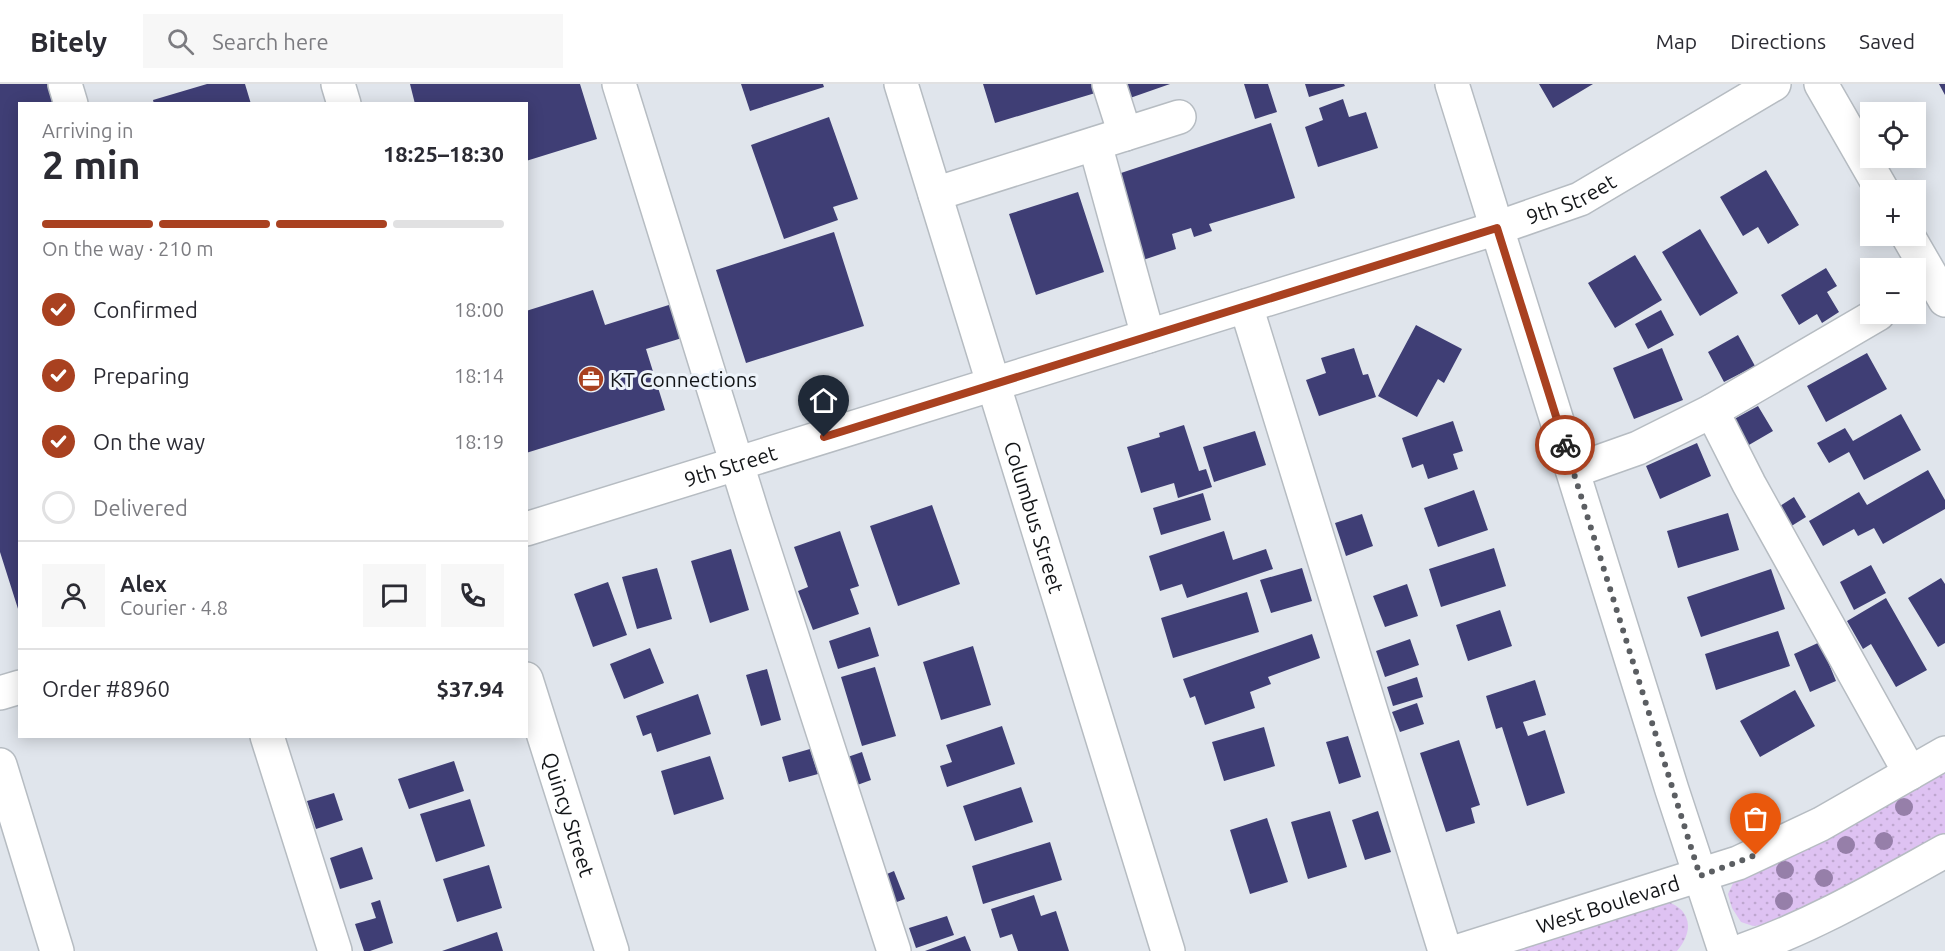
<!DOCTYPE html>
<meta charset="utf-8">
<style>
body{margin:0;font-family:Ubuntu,sans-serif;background:#f7f7f7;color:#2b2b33;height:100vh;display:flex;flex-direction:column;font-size:22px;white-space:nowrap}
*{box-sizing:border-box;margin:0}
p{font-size:20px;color:#7c7c81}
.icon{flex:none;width:33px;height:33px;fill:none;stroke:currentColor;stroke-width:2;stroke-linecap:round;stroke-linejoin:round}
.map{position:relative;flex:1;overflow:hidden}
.details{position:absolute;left:18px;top:18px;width:510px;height:636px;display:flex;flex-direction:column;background:#fff;border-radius:0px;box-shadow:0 3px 15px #0003}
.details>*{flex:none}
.fabs{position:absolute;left:1860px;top:18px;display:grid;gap:12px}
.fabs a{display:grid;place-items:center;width:66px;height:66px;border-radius:0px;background:#fff;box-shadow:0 3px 15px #0003;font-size:30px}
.pin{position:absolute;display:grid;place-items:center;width:51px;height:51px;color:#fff;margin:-62px -26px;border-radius:50% 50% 50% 0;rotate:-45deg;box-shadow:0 0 6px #0007}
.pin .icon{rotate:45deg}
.courier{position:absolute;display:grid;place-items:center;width:60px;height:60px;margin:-30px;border:4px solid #a94120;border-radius:50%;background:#fff;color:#222;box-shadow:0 2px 8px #0007}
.headline em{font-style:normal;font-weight:700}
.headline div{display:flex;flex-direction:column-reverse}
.headline{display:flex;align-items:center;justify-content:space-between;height:102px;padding:0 24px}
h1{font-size:39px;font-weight:700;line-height:45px}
.bar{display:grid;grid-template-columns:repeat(4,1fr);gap:9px 6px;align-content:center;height:72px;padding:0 24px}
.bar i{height:8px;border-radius:4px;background:#e1e1e2}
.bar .current{background:#a94120}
.bar p{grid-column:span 4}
.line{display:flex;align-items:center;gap:15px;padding:0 24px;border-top:2px solid #e1e1e2}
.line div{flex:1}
.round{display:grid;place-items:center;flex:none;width:63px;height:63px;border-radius:0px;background:#f7f7f7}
ol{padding:0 24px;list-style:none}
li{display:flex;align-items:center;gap:18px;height:66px}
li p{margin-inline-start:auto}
li .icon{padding:6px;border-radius:50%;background:#a94120;color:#fff;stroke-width:4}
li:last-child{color:#7c7c81}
li i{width:33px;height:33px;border:3px solid #e1e1e2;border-radius:50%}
header{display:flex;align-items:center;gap:36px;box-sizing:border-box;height:84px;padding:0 30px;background:#fff;border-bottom:2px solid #e1e1e2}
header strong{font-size:28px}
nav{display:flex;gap:33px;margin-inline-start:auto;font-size:21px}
.search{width:420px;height:54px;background:#f7f7f7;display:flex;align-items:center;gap:15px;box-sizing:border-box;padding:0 21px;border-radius:0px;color:#7c7c81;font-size:22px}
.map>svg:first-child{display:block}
.grass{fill:url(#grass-dots)}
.building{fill:#3f3e75}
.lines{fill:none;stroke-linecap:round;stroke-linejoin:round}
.minor-casing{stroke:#b6bcc2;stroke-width:36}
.minor{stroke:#fff;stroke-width:33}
.tree{fill:#967fa9}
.done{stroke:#5b5e62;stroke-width:6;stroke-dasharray:0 10.8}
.route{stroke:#a94120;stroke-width:8}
.labels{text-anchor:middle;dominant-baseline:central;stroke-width:6;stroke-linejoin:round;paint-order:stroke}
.street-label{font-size:21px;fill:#131518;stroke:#edf3fa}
.poi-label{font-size:21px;fill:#131518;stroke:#edf3fa;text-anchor:start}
</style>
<header>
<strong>Bitely</strong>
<div class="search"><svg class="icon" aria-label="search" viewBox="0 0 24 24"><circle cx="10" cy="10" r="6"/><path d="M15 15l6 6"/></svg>Search here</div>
<nav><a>Map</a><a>Directions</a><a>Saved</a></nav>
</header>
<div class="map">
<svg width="1945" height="867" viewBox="0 0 1945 867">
<defs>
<pattern id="grass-dots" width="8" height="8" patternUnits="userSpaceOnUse" patternTransform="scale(1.5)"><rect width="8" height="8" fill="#dec2f2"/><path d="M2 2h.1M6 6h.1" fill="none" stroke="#bea6cf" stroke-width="1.8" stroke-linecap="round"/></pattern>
</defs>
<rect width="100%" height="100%" fill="#e0e5ec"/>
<path class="grass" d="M 1945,683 L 1945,751 L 1821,820 L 1764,841 L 1753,842 L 1741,838 L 1732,824 L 1728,810 L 1736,793 Z
M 1661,816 C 1690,822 1696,845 1677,867 L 1488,867 Z"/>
<path class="building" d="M 0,0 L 47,0 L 53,20 L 20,20 L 19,528 L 0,468 Z
M 207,0 L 245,0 L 251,20 L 154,20 L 153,16 Z
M 410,0 L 580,0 L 597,55 L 526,77 L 526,20 L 415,20 Z
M 741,0 L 823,0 L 824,3 L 750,27 Z
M 983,0 L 1100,0 L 1102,7 L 995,39 Z
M 1126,0 L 1170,0 L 1130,14 Z
M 1244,0 L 1268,0 L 1277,28 L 1255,35 Z
M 1305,0 L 1344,0 L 1345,2 L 1309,13 Z
M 1539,0 L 1593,0 L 1553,24 Z
M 1939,0 L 1945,0 L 1945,11 Z
M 1343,15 L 1349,33 L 1366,28 L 1378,64 L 1318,83 L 1305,43 L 1323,36 L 1319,24 Z
M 829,33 L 858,115 L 833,123 L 838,136 L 784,155 L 751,61 Z
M 1271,39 L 1295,114 L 1209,140 L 1212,147 L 1194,153 L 1191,144 L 1172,150 L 1176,165 L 1140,177 L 1112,92 Z
M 1766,86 L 1799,141 L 1768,160 L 1758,143 L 1743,152 L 1720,113 Z
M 1078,108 L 1104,188 L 1036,211 L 1009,130 Z
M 1700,145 L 1738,209 L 1700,232 L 1662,168 Z
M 834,148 L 864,242 L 746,279 L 716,186 Z
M 1635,171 L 1662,216 L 1615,244 L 1588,199 Z
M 1826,184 L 1837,202 L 1827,208 L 1839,228 L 1822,239 L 1817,230 L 1799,241 L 1781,211 Z
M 593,206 L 605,241 L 672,220 L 682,254 L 646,265 L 665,326 L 526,369 L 526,227 Z
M 1661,226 L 1674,251 L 1648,265 L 1635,240 Z
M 1416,241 L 1462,265 L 1444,299 L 1438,295 L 1417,333 L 1378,312 Z
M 1738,251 L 1755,282 L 1724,298 L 1708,268 Z
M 1354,264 L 1363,291 L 1368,290 L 1376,313 L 1319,332 L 1306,296 L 1326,289 L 1321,274 Z
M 1662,264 L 1683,316 L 1634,335 L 1613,284 Z
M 1867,269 L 1887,305 L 1826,338 L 1807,302 Z
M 1758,322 L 1773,347 L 1742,365 L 1727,339 Z
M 1901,330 L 1921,366 L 1864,396 L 1849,368 L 1829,379 L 1817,359 L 1845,344 L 1853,357 Z
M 1453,337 L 1463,367 L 1453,370 L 1458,385 L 1428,395 L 1423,380 L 1412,384 L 1402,354 Z
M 1184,341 L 1199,387 L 1206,385 L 1212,403 L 1178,414 L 1174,399 L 1141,409 L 1127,363 L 1160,353 L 1159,349 Z
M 1255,347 L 1266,381 L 1214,398 L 1203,363 Z
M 1697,359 L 1711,392 L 1660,415 L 1646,382 Z
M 1928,386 L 1945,416 L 1945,425 L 1883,460 L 1874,444 L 1858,452 L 1854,445 L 1823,462 L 1809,437 L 1859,408 L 1867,421 Z
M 1474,406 L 1488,446 L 1438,463 L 1424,424 Z
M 1203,409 L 1211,436 L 1161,451 L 1153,424 Z
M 1794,413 L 1806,433 L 1785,446 L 1772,427 Z
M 932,421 L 960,500 L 898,522 L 870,442 Z
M 1728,429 L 1739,466 L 1678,484 L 1667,447 Z
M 1362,430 L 1373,462 L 1346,472 L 1335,439 Z
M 840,447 L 859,502 L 850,505 L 859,530 L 813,546 L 798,507 L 808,503 L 794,463 Z
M 1224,447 L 1233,476 L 1266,465 L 1273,485 L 1187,514 L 1182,500 L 1160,507 L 1149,472 Z
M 1494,464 L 1506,502 L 1441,523 L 1429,485 Z
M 731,465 L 749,526 L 710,539 L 691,477 Z
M 1871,481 L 1886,509 L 1854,526 L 1840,498 Z
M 657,484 L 672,535 L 637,545 L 622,493 Z
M 1302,484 L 1312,517 L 1271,529 L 1260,496 Z
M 1771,485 L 1785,525 L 1701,553 L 1687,513 Z
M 1941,494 L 1945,500 L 1945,559 L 1938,563 L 1908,514 Z
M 608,498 L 627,551 L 593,563 L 574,510 Z
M 1407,500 L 1418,532 L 1385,543 L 1373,512 Z
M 1247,508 L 1259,548 L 1173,574 L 1161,534 Z
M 1886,514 L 1927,586 L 1896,603 L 1871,560 L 1863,565 L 1847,537 Z
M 1500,526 L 1512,562 L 1468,577 L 1456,541 Z
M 870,543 L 879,572 L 838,585 L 829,557 Z
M 1778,547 L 1790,582 L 1716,606 L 1705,570 Z
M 1312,550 L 1320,574 L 1268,593 L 1271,600 L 1250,608 L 1255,624 L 1205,641 L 1195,612 L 1190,614 L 1183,595 Z
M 1410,555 L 1419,581 L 1385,593 L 1376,567 Z
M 1820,558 L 1836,597 L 1810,608 L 1794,570 Z
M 973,562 L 991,621 L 941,636 L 923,578 Z
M 650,564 L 664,599 L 624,615 L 610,580 Z
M 875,583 L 896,652 L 862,662 L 841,593 Z
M 767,585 L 781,636 L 761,642 L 746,591 Z
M 1417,593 L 1423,613 L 1393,622 L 1387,603 Z
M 1535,596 L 1546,631 L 1523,638 L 1528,652 L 1545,646 L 1565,709 L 1527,722 L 1502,643 L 1496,645 L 1486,612 Z
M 1795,606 L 1815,642 L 1760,673 L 1740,637 Z
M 698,610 L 711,650 L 657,668 L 651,649 L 643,652 L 636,632 Z
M 1417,619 L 1424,640 L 1400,648 L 1392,628 Z
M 1002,642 L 1015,680 L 947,703 L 940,682 L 952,678 L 946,661 Z
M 1264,643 L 1275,682 L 1224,697 L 1212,658 Z
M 1348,652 L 1361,693 L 1339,700 L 1326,658 Z
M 1459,656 L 1480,721 L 1471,724 L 1475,739 L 1446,748 L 1420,669 Z
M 810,665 L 818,690 L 789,698 L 782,673 Z
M 862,668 L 871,696 L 849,704 L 839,676 Z
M 710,672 L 724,715 L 674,731 L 661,687 Z
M 454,677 L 464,707 L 409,725 L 398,695 Z
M 1021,703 L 1033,738 L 975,757 L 963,722 Z
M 334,709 L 343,736 L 316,745 L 307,717 Z
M 470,715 L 485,762 L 436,778 L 420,730 Z
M 1330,727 L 1347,783 L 1308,795 L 1291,738 Z
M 1378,727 L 1391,768 L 1365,776 L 1352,736 Z
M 1267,734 L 1288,798 L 1250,810 L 1230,746 Z
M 1050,758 L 1062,796 L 983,820 L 972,782 Z
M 362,763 L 373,795 L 340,805 L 330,774 Z
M 489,781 L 502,824 L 457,838 L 443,795 Z
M 894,787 L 905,815 L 886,822 L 875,795 Z
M 1034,811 L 1041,832 L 1056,827 L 1069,867 L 1018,867 L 1012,850 L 1000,854 L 991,825 Z
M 380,816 L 393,859 L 370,867 L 364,867 L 355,840 L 376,834 L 371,819 Z
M 947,832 L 954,851 L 916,864 L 909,844 Z
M 497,848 L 503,867 L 442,867 Z
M 965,852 L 971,867 L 925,867 Z"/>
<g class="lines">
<g class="minor-casing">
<g id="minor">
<path d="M 65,0 L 71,20"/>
<path d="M 338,0 L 344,20"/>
<path d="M 619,0 L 754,435 L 894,867"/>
<path id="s1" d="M 901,0 L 1168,867"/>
<path d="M 1109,0 L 1125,50"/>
<path d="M 1452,0 L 1672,706 L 1725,867"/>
<path d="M 1821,0 L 1882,106"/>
<path d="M 1095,60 L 1148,252"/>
<path d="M 935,110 L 1179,33"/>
<path d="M 1908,152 L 1945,216"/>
<path d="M 1246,222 L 1445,867"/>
<path d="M 1712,327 L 1878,230"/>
<path d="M 1573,387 L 1638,364 L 1712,327 L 1749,400 L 1910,689"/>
<path id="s2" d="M 526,445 L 1497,144 L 1580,115 L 1774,0"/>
<path id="s3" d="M 526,595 L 612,867"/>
<path d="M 0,609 L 20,603"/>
<path d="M 267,652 L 335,867"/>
<path d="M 0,681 L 57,867"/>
<path id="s4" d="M 1459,867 L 1738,779 L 1821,740 L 1945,669"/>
<path d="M 1741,867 C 1813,842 1878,804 1945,767"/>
</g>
</g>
<use href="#minor" class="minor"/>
</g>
<g class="tree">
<circle cx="1904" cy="723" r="9"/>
<circle cx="1884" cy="757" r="9"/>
<circle cx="1846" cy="761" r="9"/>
<circle cx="1785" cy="786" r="9"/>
<circle cx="1824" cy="794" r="9"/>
<circle cx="1784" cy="817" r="9"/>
</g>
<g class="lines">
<path class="done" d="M 1565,361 L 1700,792 L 1756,771"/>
<path class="route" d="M 824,353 L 1497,144 L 1565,361"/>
</g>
<defs>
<g id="office-disc" transform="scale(1.35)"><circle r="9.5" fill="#a94120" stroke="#edf3fa"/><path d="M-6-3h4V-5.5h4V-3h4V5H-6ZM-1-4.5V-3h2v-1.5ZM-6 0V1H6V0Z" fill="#fff"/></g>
</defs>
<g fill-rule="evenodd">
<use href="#office-disc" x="591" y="295"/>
</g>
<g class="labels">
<g class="street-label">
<text stroke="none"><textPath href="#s2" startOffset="1096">9th Street</textPath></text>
<text stroke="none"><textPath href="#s2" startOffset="214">9th Street</textPath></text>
<text stroke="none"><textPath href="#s1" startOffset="453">Columbus Street</textPath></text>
<text stroke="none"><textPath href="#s3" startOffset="142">Quincy Street</textPath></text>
<text stroke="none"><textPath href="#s4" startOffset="156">West Boulevard</textPath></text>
</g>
<g class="poi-label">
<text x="610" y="295">KT Connections</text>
</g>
</g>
</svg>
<div class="fabs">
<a><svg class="icon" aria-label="locate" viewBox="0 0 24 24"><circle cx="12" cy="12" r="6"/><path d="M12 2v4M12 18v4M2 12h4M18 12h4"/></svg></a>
<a>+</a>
<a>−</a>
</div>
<div class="pin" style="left:1756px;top:771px;background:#ea580c"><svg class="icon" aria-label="bag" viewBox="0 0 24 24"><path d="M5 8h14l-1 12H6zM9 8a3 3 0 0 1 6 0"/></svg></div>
<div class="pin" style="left:824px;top:353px;background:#1f2937"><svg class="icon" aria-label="home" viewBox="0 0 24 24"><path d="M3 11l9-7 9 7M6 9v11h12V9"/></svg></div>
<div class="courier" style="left:1565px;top:361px"><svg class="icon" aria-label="bike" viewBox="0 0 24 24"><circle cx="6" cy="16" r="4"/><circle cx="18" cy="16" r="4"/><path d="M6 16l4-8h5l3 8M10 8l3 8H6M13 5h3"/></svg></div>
<section class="details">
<div class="headline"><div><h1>2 min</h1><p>Arriving in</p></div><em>18:25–18:30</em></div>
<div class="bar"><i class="current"></i><i class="current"></i><i class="current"></i><i></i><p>On the way · 210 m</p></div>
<ol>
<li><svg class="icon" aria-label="check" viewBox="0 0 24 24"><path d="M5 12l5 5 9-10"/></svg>Confirmed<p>18:00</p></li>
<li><svg class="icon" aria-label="check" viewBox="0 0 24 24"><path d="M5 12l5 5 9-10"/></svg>Preparing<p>18:14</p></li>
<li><svg class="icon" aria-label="check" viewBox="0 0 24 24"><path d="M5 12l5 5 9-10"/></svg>On the way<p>18:19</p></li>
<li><i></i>Delivered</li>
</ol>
<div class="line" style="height:108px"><a class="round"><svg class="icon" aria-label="person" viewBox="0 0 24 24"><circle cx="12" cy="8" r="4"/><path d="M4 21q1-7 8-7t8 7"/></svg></a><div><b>Alex</b><p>Courier · 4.8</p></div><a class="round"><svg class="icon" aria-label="chat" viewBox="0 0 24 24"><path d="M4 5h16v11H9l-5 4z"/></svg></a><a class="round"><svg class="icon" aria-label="phone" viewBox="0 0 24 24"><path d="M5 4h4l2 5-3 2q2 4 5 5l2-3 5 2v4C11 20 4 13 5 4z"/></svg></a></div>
<div class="line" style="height:78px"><div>Order #8960</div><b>$37.94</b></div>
</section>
</div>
